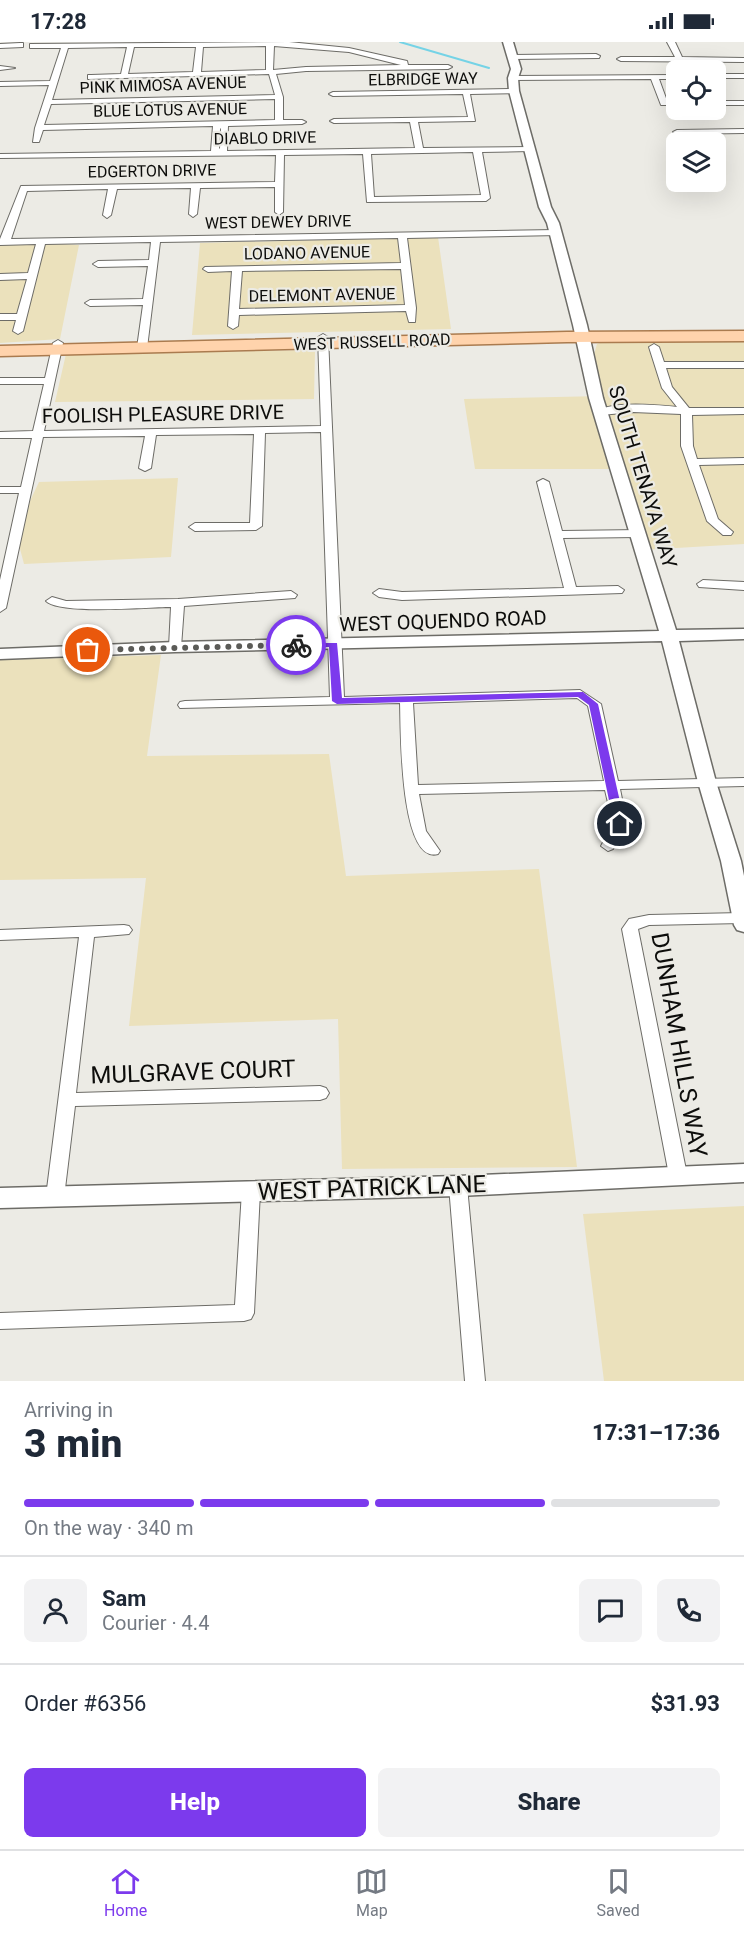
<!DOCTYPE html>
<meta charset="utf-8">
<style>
body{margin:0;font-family:Roboto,sans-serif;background:#f2f2f3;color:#1f2937;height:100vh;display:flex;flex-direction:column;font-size:22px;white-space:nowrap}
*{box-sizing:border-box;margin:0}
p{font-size:20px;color:#747a83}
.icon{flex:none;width:33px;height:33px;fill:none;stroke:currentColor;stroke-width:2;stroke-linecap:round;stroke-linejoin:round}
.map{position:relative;height:1339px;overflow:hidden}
.drawer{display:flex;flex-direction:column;background:#fff;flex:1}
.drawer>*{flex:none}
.controls{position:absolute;left:666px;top:18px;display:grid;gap:12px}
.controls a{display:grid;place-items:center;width:60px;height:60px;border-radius:9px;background:#fff;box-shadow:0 6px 24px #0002;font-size:30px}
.pin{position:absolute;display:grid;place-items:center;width:51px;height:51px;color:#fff;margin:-26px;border:3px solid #fff;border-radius:50%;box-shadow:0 2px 6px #0007}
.courier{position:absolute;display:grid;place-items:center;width:60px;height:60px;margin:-30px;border:4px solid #7c3aed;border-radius:50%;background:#fff;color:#222;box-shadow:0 2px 8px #0007}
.summary em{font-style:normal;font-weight:800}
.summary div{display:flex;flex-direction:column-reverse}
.summary{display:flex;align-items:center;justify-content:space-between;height:102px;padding:0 24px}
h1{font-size:39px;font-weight:800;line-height:45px}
.bar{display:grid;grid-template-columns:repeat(4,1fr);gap:9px 6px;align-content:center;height:72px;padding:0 24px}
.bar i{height:8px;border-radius:4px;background:#e0e1e3}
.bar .current{background:#7c3aed}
.bar p{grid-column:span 4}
.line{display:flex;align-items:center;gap:15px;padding:0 24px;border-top:2px solid #e0e1e3}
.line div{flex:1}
.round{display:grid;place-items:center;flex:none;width:63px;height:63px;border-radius:9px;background:#f2f2f3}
.button{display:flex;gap:12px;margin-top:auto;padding:12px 24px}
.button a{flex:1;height:69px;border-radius:9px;background:#7c3aed;color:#fff;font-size:24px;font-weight:800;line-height:69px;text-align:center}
.button a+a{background:#f2f2f3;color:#1f2937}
.status{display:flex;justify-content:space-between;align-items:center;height:42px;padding:0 30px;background:#fff;direction:ltr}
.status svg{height:16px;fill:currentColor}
.tabs{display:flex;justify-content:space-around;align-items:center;height:84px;border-top:2px solid #e0e1e3;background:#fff;font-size:16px;color:#747a83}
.tabs a{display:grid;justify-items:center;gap:3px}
.tabs .current{color:#7c3aed}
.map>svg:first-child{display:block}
.sand{fill:#ebe1bc}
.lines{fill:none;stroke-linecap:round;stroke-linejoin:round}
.stream{stroke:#75d3e6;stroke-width:2}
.street-casing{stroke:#6d6c67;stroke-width:2}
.secondary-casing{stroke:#6d6c67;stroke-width:3}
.primary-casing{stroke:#aa7b4f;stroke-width:3}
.street{fill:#fff;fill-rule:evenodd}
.secondary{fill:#fff;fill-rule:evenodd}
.primary{fill:#ffd3ac;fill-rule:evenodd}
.route{fill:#7c3aed}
.done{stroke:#5b5b57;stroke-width:6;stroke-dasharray:0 10.8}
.labels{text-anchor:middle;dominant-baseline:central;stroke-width:4.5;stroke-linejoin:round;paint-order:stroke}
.far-street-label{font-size:16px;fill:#0d0d0b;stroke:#ecebe5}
.street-label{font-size:20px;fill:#0d0d0b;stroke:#ecebe5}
.near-street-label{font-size:24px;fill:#0d0d0b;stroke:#ecebe5}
</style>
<div class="status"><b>17:28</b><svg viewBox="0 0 49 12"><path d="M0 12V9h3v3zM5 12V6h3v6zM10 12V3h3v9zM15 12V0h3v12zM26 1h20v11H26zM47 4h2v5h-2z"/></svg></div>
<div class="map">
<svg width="744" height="1339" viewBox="0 0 744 1339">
<rect width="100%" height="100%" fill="#ecebe5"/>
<path class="sand" d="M 438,195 L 451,287 L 192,293 L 200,201 Z
M 46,201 L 79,203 L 60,297 L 0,301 L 0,202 Z
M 744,294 L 744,502 L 642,508 L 618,427 L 475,427 L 464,357 L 603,354 L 593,316 L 597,302 L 612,297 Z
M 315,308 L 314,357 L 55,360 L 66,312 Z
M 178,436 L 171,515 L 24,522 L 19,503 L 30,459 L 39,440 Z
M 161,613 L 147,714 L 329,712 L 346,834 L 539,827 L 577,1125 L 342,1127 L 338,977 L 129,984 L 146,836 L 0,838 L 0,618 Z
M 744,1164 L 744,1339 L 604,1339 L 583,1172 Z"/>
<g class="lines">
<path class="stream" d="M 400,0 L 489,26"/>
<g class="street-casing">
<path id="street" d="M 289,0 L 349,6 L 407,19 L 408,23 L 448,23 L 452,25 L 448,27 L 306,29 L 276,32 L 283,55 L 283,78 L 302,78 L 306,80 L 302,82 L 228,84 L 227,109 L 415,106 L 410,80 L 334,81 L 330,79 L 334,77 L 468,75 L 463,52 L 333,54 L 329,52 L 333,50 L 514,47 L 518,49 L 517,51 L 470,52 L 475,79 L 418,80 L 423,106 L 530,105 L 534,107 L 530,109 L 482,110 L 490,156 L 486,159 L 367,160 L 363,112 L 284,113 L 283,170 L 279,173 L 275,170 L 275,145 L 200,146 L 197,172 L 193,175 L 189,172 L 191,146 L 117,147 L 111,173 L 107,176 L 103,173 L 108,147 L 27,149 L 11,197 L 556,188 L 559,189 L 559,193 L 407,196 L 416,266 L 415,280 L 409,280 L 406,269 L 239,273 L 238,284 L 233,287 L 228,284 L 232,229 L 208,230 L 203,227 L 205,225 L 401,221 L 398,196 L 160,200 L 147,306 L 142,309 L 137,306 L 143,263 L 90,264 L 85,261 L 90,258 L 143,257 L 148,224 L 98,225 L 93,222 L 98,219 L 149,218 L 151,200 L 45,202 L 23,289 L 18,292 L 13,289 L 16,278 L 0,278 L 0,272 L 17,272 L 27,237 L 0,238 L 0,232 L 28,231 L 36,202 L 0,203 L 0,197 L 21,144 L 275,140 L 276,113 L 0,116 L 0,112 L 211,109 L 213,84 L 43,88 L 39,100 L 33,100 L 35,86 L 49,43 L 0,44 L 0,40 L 50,39 L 61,6 L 30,6 L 30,2 ZM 266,4 L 266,28 L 201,30 L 203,5 ZM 274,4 L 349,10 L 401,23 L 306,25 L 273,28 ZM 127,5 L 121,32 L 91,33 L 88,33 L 88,37 L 269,32 L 275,53 L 52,58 L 68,6 ZM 134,5 L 196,5 L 193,30 L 128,32 ZM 275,57 L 275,78 L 44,83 L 51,62 ZM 221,86 L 220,106 L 219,107 L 220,87 ZM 473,110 L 481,153 L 374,155 L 371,112 ZM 401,227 L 405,263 L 239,267 L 242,229 Z
M 667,0 L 675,0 L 682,15 L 744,16 L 744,20 L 621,19 L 617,17 L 621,15 L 675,15 Z
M 20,1 L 23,1 L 23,5 L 0,6 L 0,2 Z
M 596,12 L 600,14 L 599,16 L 513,17 L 509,15 L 513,13 Z
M 0,24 L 15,26 L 0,28 Z
M 716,32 L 744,32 L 744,36 L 716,36 Z
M 676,33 L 676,37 L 659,37 L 667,59 L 676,59 L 676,63 L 661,63 L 651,37 L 513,38 L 509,36 L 513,34 Z
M 716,59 L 744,59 L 744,63 L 716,63 Z
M 744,87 L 744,91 L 677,92 L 673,90 L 677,88 Z
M 323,292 L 328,295 L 344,655 L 580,648 L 601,662 L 618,739 L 744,736 L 744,744 L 620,747 L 627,782 L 613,807 L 608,809 L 601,804 L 613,782 L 605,748 L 419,752 L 426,789 L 440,809 L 438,812 C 399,823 401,684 400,661 L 180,666 L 178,663 L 180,660 L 185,659 L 330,655 L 321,390 L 265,391 L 262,484 L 256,488 L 195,489 L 189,485 L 195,481 L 250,481 L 254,392 L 156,393 L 151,426 L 145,429 L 139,426 L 145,394 L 43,395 L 6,566 L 0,570 L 0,538 L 19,451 L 0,451 L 0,445 L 21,445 L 32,396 L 0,396 L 0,390 L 33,389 L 44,342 L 0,342 L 0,336 L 45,336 L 53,301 L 58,298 L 63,301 L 44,389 L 321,384 L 318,295 ZM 577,656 L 588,664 L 604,739 L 418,743 L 413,661 Z
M 654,302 L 659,305 L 664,320 L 744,320 L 744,326 L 666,326 L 672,345 L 689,366 L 744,366 L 744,372 L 692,373 L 693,404 L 697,417 L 744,416 L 744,422 L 699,423 L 718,477 L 733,490 L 731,493 L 723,493 L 707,479 L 681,404 L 681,372 L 633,370 L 601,373 L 596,370 C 610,359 658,363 677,365 L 662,346 L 649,305 Z
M 543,437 L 549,440 L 562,489 L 641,488 L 643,491 L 641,494 L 637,495 L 563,496 L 576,545 L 618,544 L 624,548 L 622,551 L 402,558 L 379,555 L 373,551 L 379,547 L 402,550 L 564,546 L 537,440 Z
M 703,538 L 744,540 L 744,548 L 699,545 L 697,542 Z
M 291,549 L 297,553 L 295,556 L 184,564 L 181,605 L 175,609 L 169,605 L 171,565 C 148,565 60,573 46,559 L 52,555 L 66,559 L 178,557 Z
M 742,871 L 744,871 L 744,881 L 742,881 L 649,883 L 638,887 L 687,1133 L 684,1138 L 678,1140 L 672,1138 L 669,1133 L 622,887 L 629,877 L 649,873 Z
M 124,883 L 129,884 L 132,888 L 129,892 L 94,895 L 76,1051 L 320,1044 L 326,1046 L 329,1051 L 326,1056 L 320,1058 L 75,1064 L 64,1155 L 61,1160 L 55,1162 L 49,1160 L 46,1155 L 79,895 L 0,898 L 0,888 Z
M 458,1137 L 464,1139 L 467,1144 L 485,1339 L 465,1339 L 449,1144 L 452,1139 Z
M 251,1142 L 257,1144 L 260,1149 L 254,1271 L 251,1277 L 244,1279 L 0,1287 L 0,1271 L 235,1263 L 242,1149 L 245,1144 Z"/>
</g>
<g class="secondary-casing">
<path id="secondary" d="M 503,0 L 513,0 L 521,27 L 518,36 L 519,49 L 551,165 L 559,181 L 587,283 L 603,356 L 676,588 L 744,587 L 744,597 L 679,599 L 716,740 L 741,819 L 744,834 L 744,890 L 737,888 L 734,883 L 721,819 L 698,740 L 662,599 L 175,610 L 0,617 L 0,607 L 175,600 L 659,589 L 589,356 L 573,283 L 547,181 L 539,165 L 509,49 L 508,36 L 511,27 Z
M 744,1122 L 744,1140 L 458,1154 L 0,1166 L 0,1146 L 458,1134 Z"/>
</g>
<g class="primary-casing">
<path id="primary" d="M 744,289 L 744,299 L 567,300 L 0,314 L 0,304 L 567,290 Z"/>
</g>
<use href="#street" class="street"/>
<use href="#secondary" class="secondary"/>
<use href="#primary" class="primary"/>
</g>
<path class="route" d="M 293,601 L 337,601 L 342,656 L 583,650 L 598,662 L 625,782 L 620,786 L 614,782 L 589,663 L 578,655 L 337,662 L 332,659 L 329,605 L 296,606 L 293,605 Z"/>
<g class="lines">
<path class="done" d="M 88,608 L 296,603"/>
</g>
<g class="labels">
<g class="far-street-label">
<text transform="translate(423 37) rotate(-1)">ELBRIDGE WAY</text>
<text transform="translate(163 43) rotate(-2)">PINK MIMOSA AVENUE</text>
<text transform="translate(170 68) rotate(-1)">BLUE LOTUS AVENUE</text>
<text transform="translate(265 96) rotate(-1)">DIABLO DRIVE</text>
<text transform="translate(152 129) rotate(-1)">EDGERTON DRIVE</text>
<text transform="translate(278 180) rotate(-1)">WEST DEWEY DRIVE</text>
<text transform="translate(307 211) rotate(-1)">LODANO AVENUE</text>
<text transform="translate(322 253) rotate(-1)">DELEMONT AVENUE</text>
<text transform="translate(372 300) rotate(-2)">WEST RUSSELL ROAD</text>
</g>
<g class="street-label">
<text transform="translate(163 372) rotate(-1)">FOOLISH PLEASURE DRIVE</text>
<text transform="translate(643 435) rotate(73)">SOUTH TENAYA WAY</text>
<text transform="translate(443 579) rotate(-2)">WEST OQUENDO ROAD</text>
</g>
<g class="near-street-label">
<text transform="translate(679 1003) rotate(80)">DUNHAM HILLS WAY</text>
<text transform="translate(193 1030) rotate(-2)">MULGRAVE COURT</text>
<text transform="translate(372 1146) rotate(-2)">WEST PATRICK LANE</text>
</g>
</g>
</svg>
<div class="controls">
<a><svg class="icon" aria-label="locate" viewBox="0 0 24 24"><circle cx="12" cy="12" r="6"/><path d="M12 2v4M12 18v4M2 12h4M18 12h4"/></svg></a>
<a><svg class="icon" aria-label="layers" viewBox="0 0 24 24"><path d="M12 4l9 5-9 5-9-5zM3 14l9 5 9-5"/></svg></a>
</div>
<div class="pin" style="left:88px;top:608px;background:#ea580c"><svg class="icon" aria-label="bag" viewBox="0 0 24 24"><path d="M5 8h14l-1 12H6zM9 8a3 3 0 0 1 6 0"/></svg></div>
<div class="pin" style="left:620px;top:782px;background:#1f2937"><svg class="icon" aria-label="home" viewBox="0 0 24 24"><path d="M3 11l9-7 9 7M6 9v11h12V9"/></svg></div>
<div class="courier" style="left:296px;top:603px"><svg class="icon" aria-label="bike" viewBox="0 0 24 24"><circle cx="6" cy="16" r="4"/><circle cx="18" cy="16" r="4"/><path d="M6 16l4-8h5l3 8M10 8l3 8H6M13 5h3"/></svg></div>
</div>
<section class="drawer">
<div class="summary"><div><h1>3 min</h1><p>Arriving in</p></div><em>17:31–17:36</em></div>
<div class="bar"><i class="current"></i><i class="current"></i><i class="current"></i><i></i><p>On the way · 340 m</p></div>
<div class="line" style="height:108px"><a class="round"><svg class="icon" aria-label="person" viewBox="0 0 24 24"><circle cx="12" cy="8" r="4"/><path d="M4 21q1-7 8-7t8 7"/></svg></a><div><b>Sam</b><p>Courier · 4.4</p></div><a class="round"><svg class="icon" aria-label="chat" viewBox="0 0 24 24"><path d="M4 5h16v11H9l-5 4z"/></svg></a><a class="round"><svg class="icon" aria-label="phone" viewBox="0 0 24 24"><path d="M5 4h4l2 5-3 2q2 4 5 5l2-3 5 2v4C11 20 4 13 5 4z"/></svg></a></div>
<div class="line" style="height:78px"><div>Order #6356</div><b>$31.93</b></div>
<div class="button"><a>Help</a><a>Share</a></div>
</section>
<nav class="tabs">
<a class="current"><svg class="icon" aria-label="home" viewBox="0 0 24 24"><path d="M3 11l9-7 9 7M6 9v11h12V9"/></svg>Home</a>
<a><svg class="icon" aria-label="map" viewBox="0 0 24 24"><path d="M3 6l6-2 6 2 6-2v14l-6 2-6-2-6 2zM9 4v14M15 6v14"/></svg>Map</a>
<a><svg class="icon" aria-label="saved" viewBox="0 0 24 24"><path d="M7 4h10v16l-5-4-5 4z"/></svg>Saved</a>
</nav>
